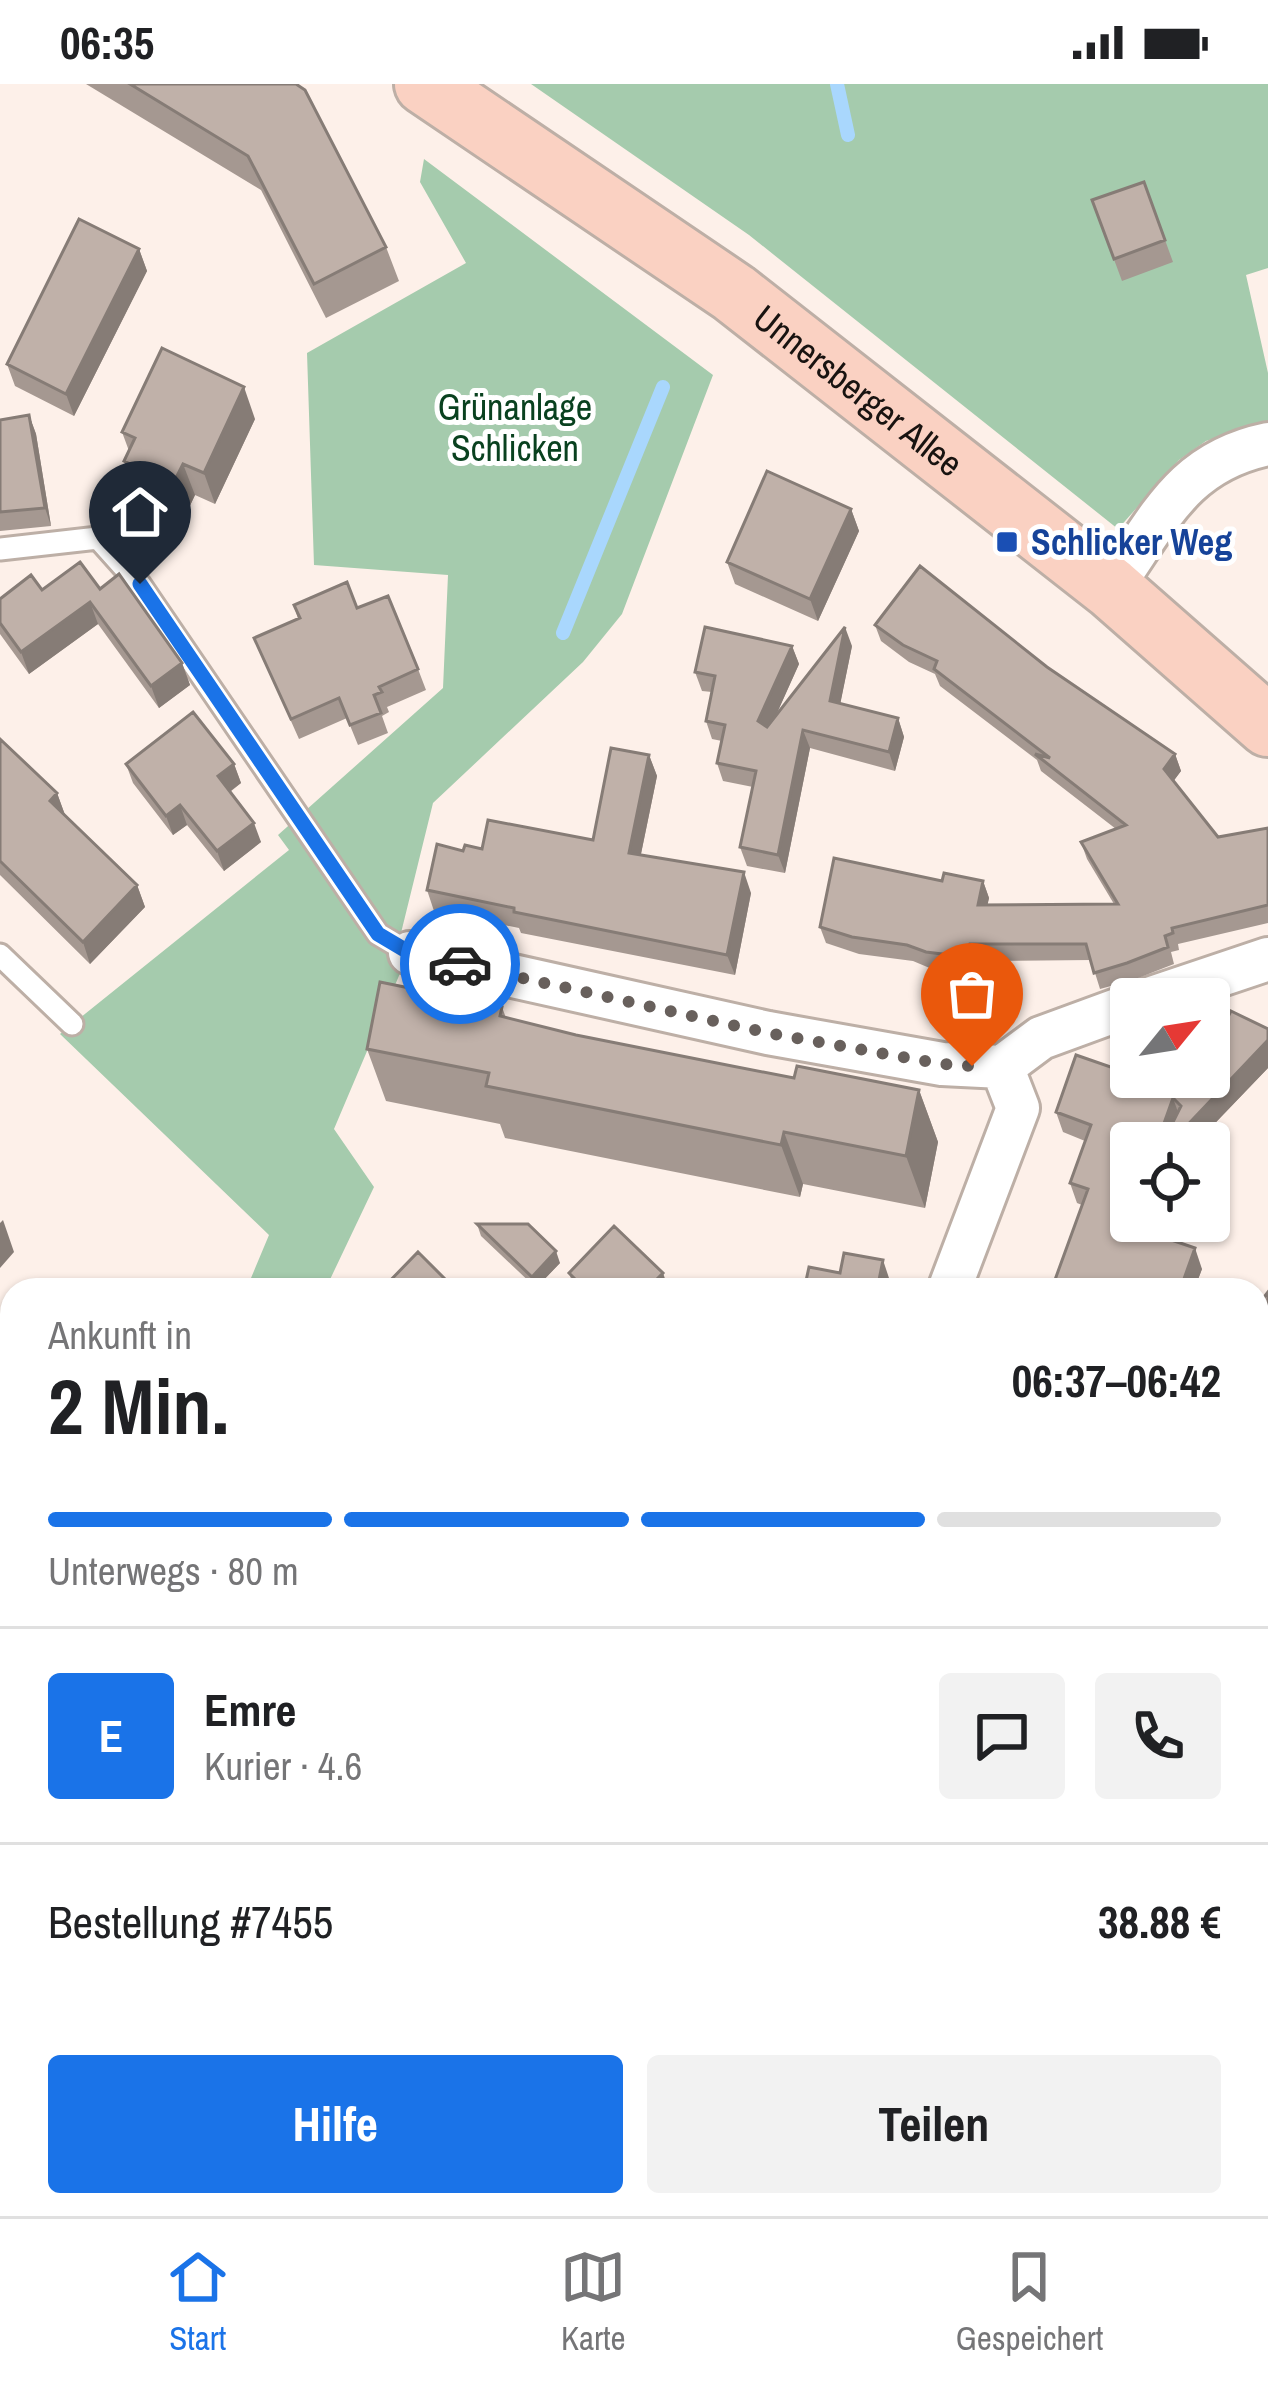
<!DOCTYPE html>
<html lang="de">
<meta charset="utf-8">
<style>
body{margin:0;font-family:"Archivo Narrow",sans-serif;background:#f2f2f2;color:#202124;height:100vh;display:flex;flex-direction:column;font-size:45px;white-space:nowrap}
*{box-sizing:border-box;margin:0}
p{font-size:39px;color:#757577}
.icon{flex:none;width:66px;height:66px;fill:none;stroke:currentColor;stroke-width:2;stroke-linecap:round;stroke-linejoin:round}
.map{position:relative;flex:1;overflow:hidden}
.side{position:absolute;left:0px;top:1194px;width:1269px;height:939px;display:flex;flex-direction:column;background:#fff;border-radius:36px 36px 0 0;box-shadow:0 3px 9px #0004}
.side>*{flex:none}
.needle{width:78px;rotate:60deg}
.controls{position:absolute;left:1110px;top:894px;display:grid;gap:24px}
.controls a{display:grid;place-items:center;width:120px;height:120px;border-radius:12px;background:#fff;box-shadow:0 3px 9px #0004;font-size:60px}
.pin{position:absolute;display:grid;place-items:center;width:102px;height:102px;color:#fff;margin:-123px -51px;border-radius:50% 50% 50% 0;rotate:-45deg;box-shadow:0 0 12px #0007}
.pin .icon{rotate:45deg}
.courier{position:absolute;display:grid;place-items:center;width:120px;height:120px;margin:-60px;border:9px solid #1a73e8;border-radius:50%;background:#fff;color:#222;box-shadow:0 3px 15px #0007}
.headline em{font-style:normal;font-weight:800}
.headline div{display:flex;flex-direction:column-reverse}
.headline{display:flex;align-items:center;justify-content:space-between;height:204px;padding:0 48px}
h1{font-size:78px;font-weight:800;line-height:90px}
.bar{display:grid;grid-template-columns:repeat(4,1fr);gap:18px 12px;align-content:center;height:144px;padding:0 48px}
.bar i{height:15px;border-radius:9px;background:#e0e0e0}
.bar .current{background:#1a73e8}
.bar p{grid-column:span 4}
.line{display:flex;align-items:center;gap:30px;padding:0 48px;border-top:3px solid #e0e0e0}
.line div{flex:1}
.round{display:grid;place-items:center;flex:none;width:126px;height:126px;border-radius:12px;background:#f2f2f2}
.cta{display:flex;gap:24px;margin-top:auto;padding:24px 48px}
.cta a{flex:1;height:138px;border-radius:12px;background:#1a73e8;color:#fff;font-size:48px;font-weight:800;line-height:138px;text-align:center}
.cta a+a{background:#f2f2f2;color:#202124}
.status{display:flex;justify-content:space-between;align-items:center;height:84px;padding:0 60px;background:#fff;direction:ltr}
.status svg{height:33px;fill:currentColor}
.dock{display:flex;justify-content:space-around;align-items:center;height:168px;border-top:3px solid #e0e0e0;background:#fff;font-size:33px;color:#757577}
.dock a{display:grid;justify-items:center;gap:6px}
.dock .current{color:#1a73e8}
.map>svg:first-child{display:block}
.green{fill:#a5cbad}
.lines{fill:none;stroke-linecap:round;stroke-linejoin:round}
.stream{stroke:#a9d7fd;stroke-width:14}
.lane-casing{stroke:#bdafa6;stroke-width:27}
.street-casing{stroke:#bdafa6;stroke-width:48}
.secondary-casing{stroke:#bdafa6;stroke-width:66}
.lane{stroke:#fff;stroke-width:21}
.street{stroke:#fff;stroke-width:42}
.secondary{stroke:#fad1c2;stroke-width:60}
.wall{fill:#a59891}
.shaded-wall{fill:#867c76}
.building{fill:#c0b1a9;stroke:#867c76;stroke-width:3}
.done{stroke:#68605c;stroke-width:12;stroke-dasharray:0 21.6}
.route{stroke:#1a73e8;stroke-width:15}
.transit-dot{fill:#1a4fb4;stroke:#fff;stroke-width:4.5}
.labels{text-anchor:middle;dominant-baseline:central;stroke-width:10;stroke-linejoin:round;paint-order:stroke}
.street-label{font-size:36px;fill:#181310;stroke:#fff}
.park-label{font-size:36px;fill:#09411f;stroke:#fff}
.transit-label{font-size:36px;font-weight:bold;fill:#164399;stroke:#fff;text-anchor:start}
</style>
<div class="status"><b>06:35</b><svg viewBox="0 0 49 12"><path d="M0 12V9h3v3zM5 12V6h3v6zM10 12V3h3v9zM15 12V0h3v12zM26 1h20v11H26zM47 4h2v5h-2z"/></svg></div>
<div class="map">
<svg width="1268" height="2132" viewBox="0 0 1268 2132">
<rect width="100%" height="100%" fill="#fdf0e9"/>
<path class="green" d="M 531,0 L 1268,0 L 1268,184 L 1246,191 L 1268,289 L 1268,337 L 1206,357 L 1179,376 L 1118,445 L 749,151 Z
M 424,75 L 713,291 L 622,530 L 583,578 L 433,719 L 401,849 L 415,854 L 334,1045 L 374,1103 L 325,1206 L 246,1206 L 269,1151 L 60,950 L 289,766 L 278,751 L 443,604 L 448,491 L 314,481 L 307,269 L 466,179 L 420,98 Z"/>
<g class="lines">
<path class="stream" d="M 837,0 L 848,51
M 563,549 L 663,303"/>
<g class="lane-casing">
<path id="lane" d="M 0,465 L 98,454 L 140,501 L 378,850 L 410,869
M 0,871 L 72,940"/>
</g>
<g class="street-casing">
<path id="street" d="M 1111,504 C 1159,437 1181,378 1268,360
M 410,869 L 768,949 L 942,980 L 1002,983 L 1041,954 L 1131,921
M 1149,915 L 1268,875
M 949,1206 L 1018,1024 L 1002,983
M 1257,1330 L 1268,1333
M 0,1521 L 12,1531
M 0,1723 L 12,1707
M 1257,1823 L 1268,1825"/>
</g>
<g class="secondary-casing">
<g id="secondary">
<path id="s1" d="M 425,0 L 734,209 L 1111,504 L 1268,642"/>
</g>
</g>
<use href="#lane" class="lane"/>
<use href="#street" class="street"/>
<use href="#secondary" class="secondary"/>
</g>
<path class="wall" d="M 86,0 L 296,0 L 386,163 L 399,197 L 326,234 L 261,106 Z
M 1144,98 L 1173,178 L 1122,197 L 1092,116 Z
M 139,165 L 147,187 L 74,332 L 15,302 L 7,280 Z
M 29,331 L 36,350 L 51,442 L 0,447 L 0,336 Z
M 255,335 L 215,420 L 195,411 L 185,432 L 136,409 L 124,377 L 129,367 L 122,348 Z
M 851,425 L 859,447 L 818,537 L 735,500 L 727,478 Z
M 100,505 L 182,579 L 190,601 L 159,624 L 98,540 L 29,590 L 0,550 L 0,515 L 42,506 Z
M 294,521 L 357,524 L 418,585 L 426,606 L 387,623 L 389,628 L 382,632 L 388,649 L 358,661 L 347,634 L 299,655 L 254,554 L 298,535 Z
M 875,541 L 1047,583 L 1175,670 L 1181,687 L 1173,697 L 1218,753 L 1268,744 L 1268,839 L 1178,860 L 1179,866 L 1171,868 L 1174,880 L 1133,896 L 1100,905 L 1091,876 L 976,877 L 973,890 L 932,885 L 913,877 L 859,870 L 826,859 L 820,843 L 942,797 L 983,797 L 989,814 L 987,821 L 1114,820 L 1087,775 L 1081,758 L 1116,745 L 1041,687 L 1037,676 L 940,602 L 935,590 L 909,578 L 881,557 Z
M 792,562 L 799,580 L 775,633 L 852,562 L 840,620 L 898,634 L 904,653 L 895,687 L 810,664 L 785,789 L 747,782 L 740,763 L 753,703 L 723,697 L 717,679 L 722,657 L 712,655 L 706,637 L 712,608 L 702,607 L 695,588 Z
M 0,655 L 57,709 L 65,731 L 137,801 L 145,823 L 90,880 L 0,791 Z
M 649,671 L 657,692 L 641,770 L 751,809 L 735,891 L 521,849 L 519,844 L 434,827 L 427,806 L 463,767 L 593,756 Z
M 126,680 L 234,680 L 241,699 L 230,708 L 261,758 L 224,787 L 187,741 L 173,751 L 133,699 Z
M 502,923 L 506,934 L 576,951 L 732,982 L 794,994 L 919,1006 L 938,1058 L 925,1124 L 803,1100 L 800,1113 L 505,1054 L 500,1040 L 386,1017 L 367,965 Z
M 1268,945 L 1268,984 L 1196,1059 L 1174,1059 L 1172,1056 L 1131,1137 L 1143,1137 L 1140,1145 L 1202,1185 L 1194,1206 L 1053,1206 L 1082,1121 L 1077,1119 L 1070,1099 L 1085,1057 L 1063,1048 L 1056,1028 L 1131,993 L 1209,993 Z
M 477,1140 L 560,1179 L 536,1204 L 481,1152 Z
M 569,1189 L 669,1206 L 575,1206 Z
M 1268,1208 L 1268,1277 L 1257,1268 L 1257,1222 Z
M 1257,1360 L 1268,1364 L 1268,1466 L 1257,1462 Z
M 1257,1645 L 1268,1648 L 1268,1734 L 1257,1732 Z
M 0,1813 L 12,1817 L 12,1938 L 0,1935 Z
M 1257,1881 L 1268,1883 L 1268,1995 L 1257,1992 Z
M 0,2035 L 12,2039 L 12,2121 L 196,2121 L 194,2132 L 47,2132 L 0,2118 Z"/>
<path class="shaded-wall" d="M 139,165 L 147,187 L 74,332 L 66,310 Z
M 244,303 L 255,335 L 215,420 L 204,389 Z
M 29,331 L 36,350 L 51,442 L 45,424 Z
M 183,380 L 195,411 L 185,432 L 173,400 Z
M 851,425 L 859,447 L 818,537 L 810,515 Z
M 90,518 L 98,540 L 29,590 L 21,568 Z
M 845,543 L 852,562 L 837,636 L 830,617 Z
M 792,562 L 799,580 L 765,656 L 758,637 Z
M 182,579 L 190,601 L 159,624 L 151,602 Z
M 898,634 L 904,653 L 895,687 L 889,668 Z
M 803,646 L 810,664 L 785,789 L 778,771 Z
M 1175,670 L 1181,687 L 1170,702 L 1164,685 Z
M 649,671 L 657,692 L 637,789 L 629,769 Z
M 234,680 L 241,699 L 225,711 L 218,692 Z
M 57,709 L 65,731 L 50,717 Z
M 180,721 L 187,741 L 173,751 L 166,732 Z
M 254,739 L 261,758 L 224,787 L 217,767 Z
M 744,788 L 751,809 L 735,891 L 727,871 Z
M 983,797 L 989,814 L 984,838 L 978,821 Z
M 137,801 L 145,823 L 90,880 L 83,858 Z
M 970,860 L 976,877 L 973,890 L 967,873 Z
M 1268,956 L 1268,984 L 1196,1059 L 1180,1059 L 1177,1052 Z
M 919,1006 L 938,1058 L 925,1124 L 906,1072 Z
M 1173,1014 L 1180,1034 L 1169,1046 L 1172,1056 L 1171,1059 L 1157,1059 Z
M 784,1048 L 803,1100 L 800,1113 L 781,1061 Z
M 1131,1131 L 1131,1137 L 1143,1137 L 1135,1161 L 1127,1141 Z
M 3,1136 L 14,1168 L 0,1184 L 0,1139 Z
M 1195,1164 L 1202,1185 L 1194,1206 L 1180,1206 Z
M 556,1167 L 560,1179 L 536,1204 L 532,1193 Z
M 883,1176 L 889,1194 L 887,1206 L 877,1206 Z
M 663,1189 L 669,1206 L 650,1206 L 649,1203 Z
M 189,2121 L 196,2121 L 194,2132 L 187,2132 Z
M 329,2121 L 336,2121 L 340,2132 L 325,2132 Z
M 780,2121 L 793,2121 L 790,2132 L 778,2127 Z
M 1065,2121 L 1068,2121 L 1072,2132 L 1061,2132 Z"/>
<path class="building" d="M 130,0 L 296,0 L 305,6 L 386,163 L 314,200 L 248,72 Z
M 1144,98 L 1165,156 L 1114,175 L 1092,116 Z
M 79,135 L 139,165 L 66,310 L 7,280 Z
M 162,264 L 244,303 L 204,389 L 183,380 L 173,400 L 124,377 L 135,354 L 122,348 Z
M 29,331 L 45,424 L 0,428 L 0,336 Z
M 767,387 L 851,425 L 810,515 L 727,478 Z
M 80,478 L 100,505 L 119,490 L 182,579 L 151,602 L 90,518 L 21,568 L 0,539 L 0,515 L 31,491 L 42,506 Z
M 920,482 L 1047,583 L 1175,670 L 1164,685 L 1218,753 L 1268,744 L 1268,821 L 1172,844 L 1173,849 L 1165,852 L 1168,863 L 1127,879 L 1094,889 L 1086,860 L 970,860 L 967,873 L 926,868 L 907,861 L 852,853 L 820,843 L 834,774 L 942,797 L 944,789 L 983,797 L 978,821 L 1118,820 L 1081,758 L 1126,741 L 1035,670 L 1050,674 L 934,585 L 937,577 L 903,561 L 875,541 Z
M 347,498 L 357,524 L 388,512 L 418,585 L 379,603 L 382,608 L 374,611 L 381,629 L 350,641 L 339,614 L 291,635 L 254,554 L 300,534 L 294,521 Z
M 705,543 L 792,562 L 758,637 L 767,643 L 845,543 L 830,617 L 898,634 L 889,668 L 803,646 L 778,771 L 740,763 L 756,687 L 717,679 L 725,641 L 706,637 L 715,592 L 695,588 Z
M 193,628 L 234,680 L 218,692 L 254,739 L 217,767 L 180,721 L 166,732 L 126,680 Z
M 0,655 L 57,709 L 50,717 L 137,801 L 83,858 L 0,777 Z
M 611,664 L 649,671 L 629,769 L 744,788 L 727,871 L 514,828 L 514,824 L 427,806 L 437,760 L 463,767 L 465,761 L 482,765 L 488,736 L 593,756 Z
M 380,898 L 502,923 L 500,932 L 576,951 L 732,982 L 794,994 L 797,982 L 919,1006 L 906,1072 L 784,1048 L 781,1061 L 486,1002 L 489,989 L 367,965 Z
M 1231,927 L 1268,945 L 1268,956 L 1177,1052 L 1169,1046 L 1181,1022 L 1173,1014 L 1157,1059 L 1131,1059 L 1131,1131 L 1127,1141 L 1195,1164 L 1180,1206 L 1058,1206 L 1052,1204 L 1088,1105 L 1070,1099 L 1091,1041 L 1056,1028 L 1076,971 L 1131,990 L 1131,993 L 1209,993 L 1209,969 Z
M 477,1140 L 528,1140 L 556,1167 L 532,1193 Z
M 614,1142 L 663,1189 L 649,1203 L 652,1206 L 586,1206 L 569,1189 Z
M 418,1168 L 456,1206 L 381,1206 Z
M 844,1169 L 883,1176 L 877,1206 L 804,1206 L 809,1183 L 840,1189 Z
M 1268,1208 L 1268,1263 L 1257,1254 L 1257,1222 Z
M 1257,1360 L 1268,1364 L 1268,1436 L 1264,1447 L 1257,1444 Z
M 1257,1645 L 1268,1648 L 1268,1715 L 1257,1713 Z
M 0,1813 L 12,1817 L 12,1918 L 0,1915 Z
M 1257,1881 L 1268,1883 L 1268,1975 L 1257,1973 Z
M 0,2035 L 12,2039 L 12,2112 L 0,2108 Z
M 44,2121 L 189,2121 L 187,2132 L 167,2132 L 157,2129 L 156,2132 L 59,2132 L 61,2126 Z
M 254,2121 L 329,2121 L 325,2132 L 250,2132 Z
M 722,2121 L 780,2121 L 778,2127 L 793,2131 L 719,2132 Z
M 969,2121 L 1065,2121 L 1061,2132 L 966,2132 Z"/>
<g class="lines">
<path class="done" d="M 460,880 L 768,949 L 942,980 L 972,982"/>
<path class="route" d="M 140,500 L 378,850 L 410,869 L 460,880"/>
</g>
<rect class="transit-dot" x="995" y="446" width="24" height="24" rx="6"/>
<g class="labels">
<g class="street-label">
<text stroke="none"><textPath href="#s1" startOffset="531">Unnersberger Allee</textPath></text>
</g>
<g class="park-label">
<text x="515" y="323">Grünanlage<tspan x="515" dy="41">Schlicken</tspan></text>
</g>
<g class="transit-label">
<text x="1031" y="458">Schlicker Weg</text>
</g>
</g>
</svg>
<div class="controls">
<a><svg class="needle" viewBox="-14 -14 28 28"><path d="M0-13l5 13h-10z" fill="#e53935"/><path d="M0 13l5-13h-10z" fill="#757577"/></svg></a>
<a><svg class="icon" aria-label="locate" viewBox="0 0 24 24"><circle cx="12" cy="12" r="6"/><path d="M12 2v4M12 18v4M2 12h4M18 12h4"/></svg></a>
</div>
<div class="pin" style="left:972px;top:982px;background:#ea580c"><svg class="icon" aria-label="bag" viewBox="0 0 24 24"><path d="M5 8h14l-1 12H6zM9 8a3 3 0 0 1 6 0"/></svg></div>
<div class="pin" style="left:140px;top:500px;background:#1f2937"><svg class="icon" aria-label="home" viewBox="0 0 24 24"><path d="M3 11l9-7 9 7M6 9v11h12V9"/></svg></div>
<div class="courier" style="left:460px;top:880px"><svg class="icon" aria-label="car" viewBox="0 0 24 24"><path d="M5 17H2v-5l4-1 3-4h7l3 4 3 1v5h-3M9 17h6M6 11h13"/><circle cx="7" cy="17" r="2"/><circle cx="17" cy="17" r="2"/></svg></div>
<section class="side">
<div class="headline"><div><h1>2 Min.</h1><p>Ankunft in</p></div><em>06:37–06:42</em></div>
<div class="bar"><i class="current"></i><i class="current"></i><i class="current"></i><i></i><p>Unterwegs · 80 m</p></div>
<div class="line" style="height:216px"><b class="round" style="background:#1a73e8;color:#fff">E</b><div><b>Emre</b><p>Kurier · 4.6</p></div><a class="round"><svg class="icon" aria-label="chat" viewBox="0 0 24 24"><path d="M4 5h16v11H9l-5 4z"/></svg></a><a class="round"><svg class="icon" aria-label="phone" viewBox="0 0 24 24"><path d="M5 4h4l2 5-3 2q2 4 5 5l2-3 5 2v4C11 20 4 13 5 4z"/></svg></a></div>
<div class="line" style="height:156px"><div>Bestellung #7455</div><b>38.88 €</b></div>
<div class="cta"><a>Hilfe</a><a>Teilen</a></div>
</section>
</div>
<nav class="dock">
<a class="current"><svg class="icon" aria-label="home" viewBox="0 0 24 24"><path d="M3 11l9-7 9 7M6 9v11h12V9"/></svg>Start</a>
<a><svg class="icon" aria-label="map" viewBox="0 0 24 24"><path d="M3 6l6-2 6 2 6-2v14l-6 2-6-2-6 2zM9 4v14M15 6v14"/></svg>Karte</a>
<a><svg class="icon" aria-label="saved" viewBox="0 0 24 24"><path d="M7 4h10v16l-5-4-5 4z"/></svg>Gespeichert</a>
</nav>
